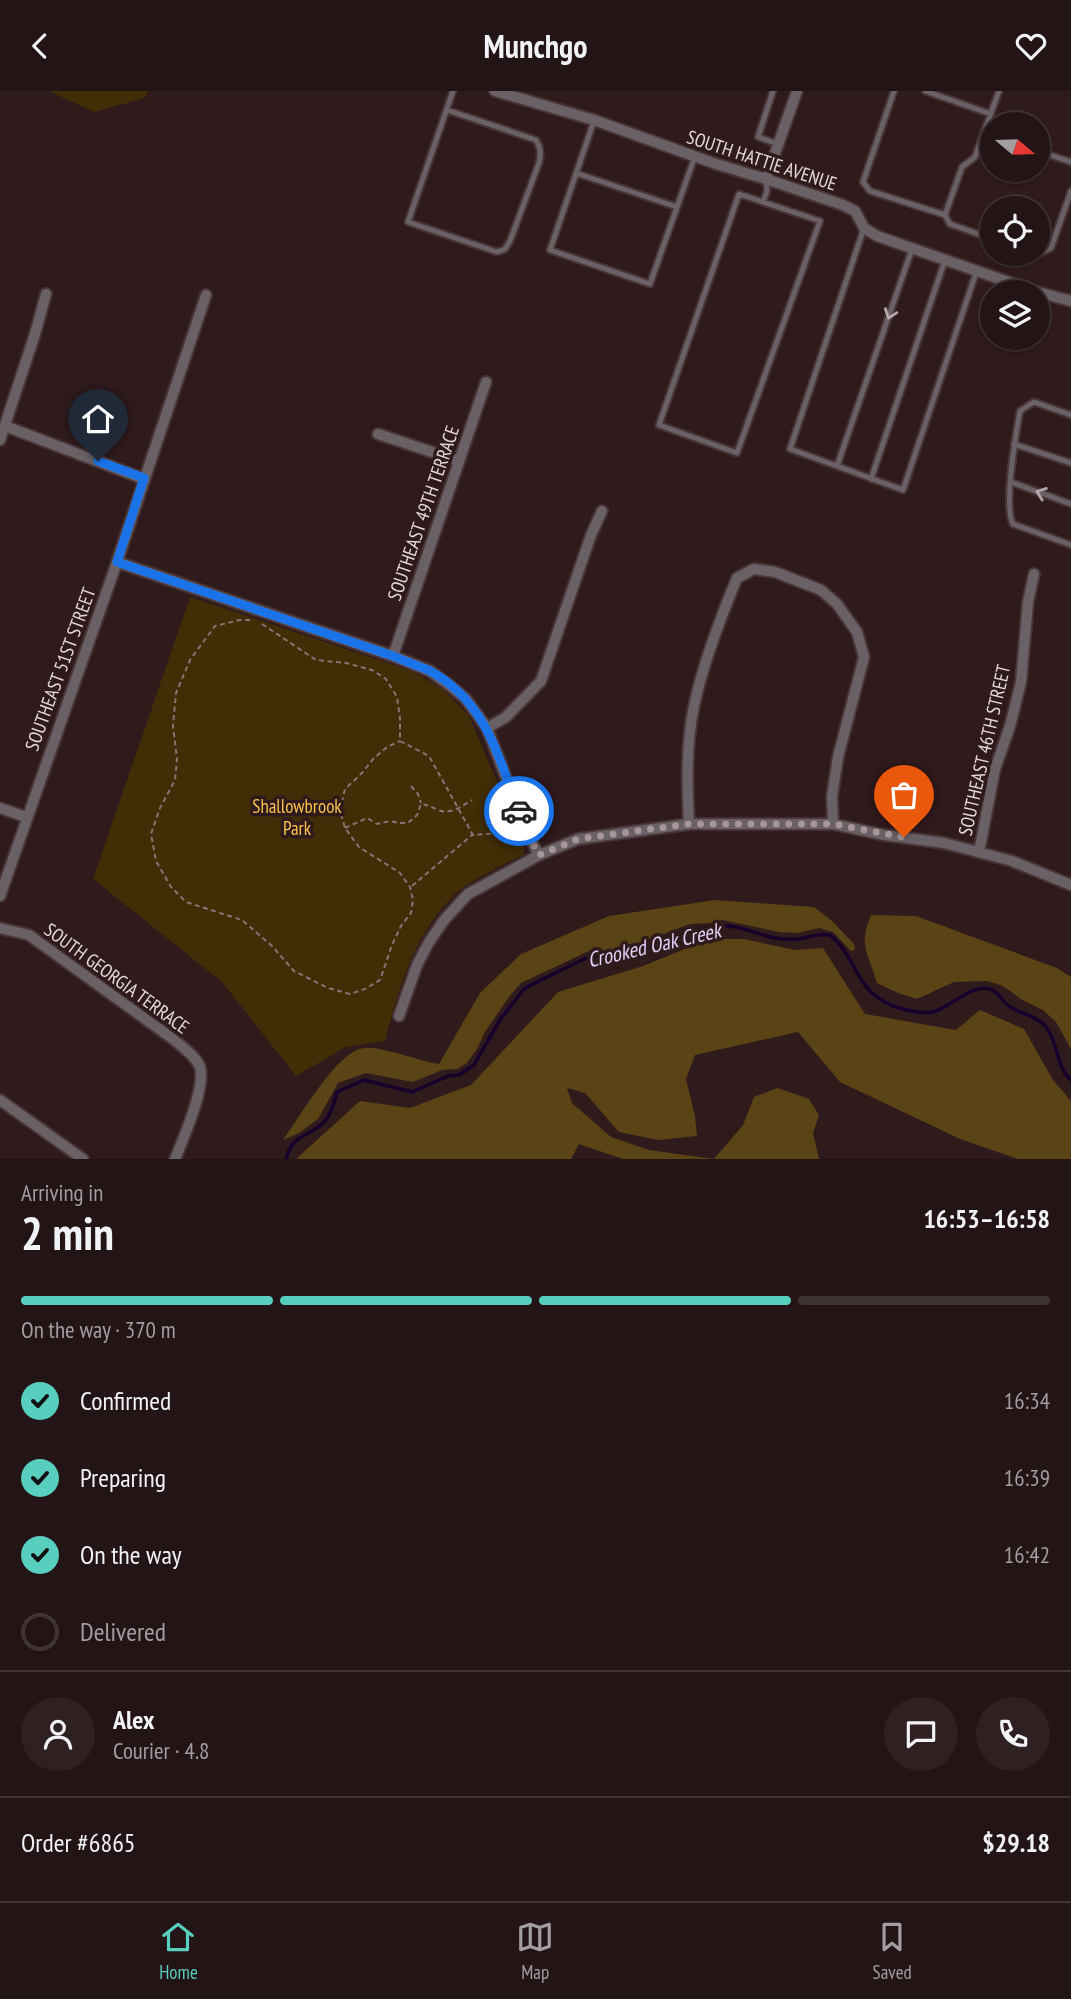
<!DOCTYPE html>
<meta charset="utf-8">
<style>
body{margin:0;font-family:"PT Sans Narrow",sans-serif;background:#2f2122;color:#f1f3f6;height:100vh;display:flex;flex-direction:column;font-size:26px;white-space:nowrap}
*{box-sizing:border-box;margin:0}
p{font-size:23px;color:#a39ea0}
.icon{flex:none;width:38px;height:38px;fill:none;stroke:currentColor;stroke-width:2;stroke-linecap:round;stroke-linejoin:round}
.map{position:relative;height:1068px;overflow:hidden}
.drawer{display:flex;flex-direction:column;background:#231415;flex:1}
.drawer>*{flex:none}
.needle{width:46px;rotate:109deg}
.fabs{position:absolute;left:980px;top:21px;display:grid;gap:14px}
.fabs a{display:grid;place-items:center;width:70px;height:70px;border-radius:50%;background:#231415;box-shadow:0 2px 5px #0004,0 0 0 2px #403334;font-size:35px}
.pin{position:absolute;display:grid;place-items:center;width:60px;height:60px;color:#fff;margin:-72px -30px;border-radius:50% 50% 50% 0;rotate:-45deg;box-shadow:0 0 7px #0007}
.pin .icon{rotate:45deg}
.courier{position:absolute;display:grid;place-items:center;width:70px;height:70px;margin:-35px;border:5px solid #1a73e8;border-radius:50%;background:#fff;color:#222;box-shadow:0 2px 9px #0007}
.summary em{font-style:normal;font-weight:700}
.summary div{display:flex;flex-direction:column-reverse}
.summary{display:flex;align-items:center;justify-content:space-between;height:119px;padding:0 21px}
h1{font-size:46px;font-weight:700;line-height:52px}
.bar{display:grid;grid-template-columns:repeat(4,1fr);gap:10px 7px;align-content:center;height:84px;padding:0 21px}
.bar i{height:9px;border-radius:5px;background:#403334}
.bar .selected{background:#58cebf}
.bar p{grid-column:span 4}
.line{display:flex;align-items:center;gap:18px;padding:0 21px;border-top:2px solid #403334}
.line div{flex:1}
.round{display:grid;place-items:center;flex:none;width:74px;height:74px;border-radius:37px;background:#2f2122}
ol{padding:0 21px;list-style:none}
li{display:flex;align-items:center;gap:21px;height:77px}
li p{margin-inline-start:auto}
li .icon{padding:7px;border-radius:50%;background:#58cebf;color:#111;stroke-width:4}
li:last-child{color:#a39ea0}
li i{width:38px;height:38px;border:4px solid #403334;border-radius:50%}
header{display:flex;justify-content:space-between;align-items:center;height:91px;padding:0 21px;background:#231415;font-size:32px;font-weight:700}
.tab-bar{display:flex;justify-content:space-around;align-items:center;height:98px;border-top:2px solid #403334;background:#231415;font-size:19px;color:#a39ea0}
.tab-bar a{display:grid;justify-items:center;gap:4px}
.tab-bar .selected{color:#58cebf}
.map>svg:first-child{display:block}
.green{fill:#412e07}
.forest{fill:#5a4314}
.lines{fill:none;stroke-linecap:round;stroke-linejoin:round}
.stream{stroke:#18002c;stroke-width:3.5}
.lane-casing{stroke:#493536;stroke-width:9}
.street-casing{stroke:#493536;stroke-width:14}
.path{stroke:#867476;stroke-width:2;stroke-dasharray:5 3.5;stroke-linecap:butt}
.lane{stroke:#6a6167;stroke-width:5}
.street{stroke:#6a6167;stroke-width:10}
.oneway{stroke:#b5a8ab}
.done{stroke:#a79697;stroke-width:7;stroke-dasharray:0 12.6}
.route{stroke:#1a73e8;stroke-width:9}
.labels{text-anchor:middle;dominant-baseline:central;stroke-width:7;stroke-linejoin:round;paint-order:stroke}
.street-label{font-size:19px;fill:#e7d8d9;stroke:#2f1a1c}
.park-label{font-size:19px;fill:#fbc14b;stroke:#2f1a1c}
.water-label{font-size:21px;font-style:italic;fill:#e2d0f8;stroke:#2f1a1c}
</style>
<header><svg class="icon" aria-label="back" viewBox="0 0 24 24"><path d="M15 5l-7 7 7 7"/></svg>Munchgo<svg class="icon" aria-label="heart" viewBox="0 0 24 24"><path d="M12 20l-8-8c-3-5 5-10 8-4 3-6 11-1 8 4z"/></svg></header>
<div class="map">
<svg width="1071" height="1068" viewBox="0 0 1071 1068">
<rect width="100%" height="100%" fill="#2f1a1c"/>
<path class="green" d="M 49,0 L 148,0 L 145,7 L 94,21 Z
M 190,506 L 412,580 L 443,598 L 469,625 L 525,756 L 523,764 C 508,771 463,794 453,805 C 412,848 400,895 385,950 L 346,956 L 296,985 L 222,891 L 93,788 Z"/>
<path class="forest" d="M 715,809 L 814,816 L 832,830 L 854,853 L 855,859 L 851,860 L 833,841 L 819,837 L 798,842 L 779,841 L 722,829 L 712,832 L 690,833 L 632,855 L 604,861 L 589,860 L 521,892 L 509,906 L 485,941 L 477,958 L 467,972 L 457,978 L 442,979 L 413,991 L 366,982 L 338,992 L 318,1028 L 299,1042 L 283,1049 C 299,1028 337,959 364,957 C 381,955 419,970 439,973 L 480,902 L 521,863 L 609,825 Z
M 871,824 L 916,825 L 1057,877 L 1071,886 L 1071,958 L 1056,931 L 1043,919 L 1022,909 L 1003,895 L 987,890 L 954,891 L 917,908 L 898,902 L 877,892 C 868,862 858,854 871,824 Z
M 709,848 L 744,848 L 795,859 L 823,857 L 865,923 L 956,939 L 980,919 L 1024,938 L 1053,989 L 1071,1010 L 1071,1068 L 1018,1068 L 960,1048 L 840,991 L 798,941 L 695,964 L 686,988 L 695,1025 L 697,1045 L 658,1049 L 619,1041 L 585,1002 L 567,997 L 572,1012 L 611,1046 L 649,1059 L 714,1068 L 743,1034 L 754,1006 L 778,997 L 809,1008 L 819,1024 L 813,1042 L 819,1068 L 623,1068 L 579,1053 L 571,1068 L 296,1068 L 360,1010 L 410,1017 L 471,994 L 558,901 L 643,875 Z"/>
<g class="lines">
<path class="stream" d="M 286,1068 C 293,1041 308,1048 324,1031 C 332,1023 334,1011 337,1001 L 364,989 L 412,1001 L 448,985 L 459,984 L 474,974 L 500,929 L 524,898 L 529,895 L 584,868 C 602,863 619,864 638,860 C 665,853 691,837 720,835 C 741,833 762,847 783,848 C 788,848 794,849 799,848 C 812,846 816,842 830,844 C 858,866 854,900 893,915 C 905,919 924,924 936,920 C 951,915 977,889 994,900 C 1000,904 1003,911 1009,915 C 1020,923 1038,925 1046,936 C 1059,952 1055,975 1071,989"/>
<g class="lane-casing">
<path id="lane" d="M 773,0 L 758,46 L 778,53
M 894,0 L 863,91 L 870,100 L 945,124 L 962,76 L 975,66 L 999,0
M 925,0 L 991,23
M 447,19 L 536,49 C 541,57 541,63 539,72 L 510,150 L 505,158 L 497,161 L 408,131 L 453,0
M 594,30 L 550,159 L 650,193 L 695,65
M 1038,60 L 1071,71
M 576,82 L 677,116
M 763,111 L 820,130 L 737,362 L 659,334 L 739,103 L 763,111 L 767,100 L 766,88
M 945,124 L 950,133 L 992,148
M 864,137 L 790,358 L 903,399 L 977,179
M 1038,163 L 1051,157 L 1071,100
M 1071,324 L 1034,311 L 1020,320 C 1016,343 1003,414 1013,433 L 1071,454
M 1014,353 L 1071,372
M 837,375 L 912,158
M 871,388 L 945,169
M 1011,391 L 1071,413"/>
</g>
<g class="street-casing">
<path id="street" d="M 495,0 L 594,29 L 716,73 L 766,88 L 843,114 L 855,120 L 864,137 L 877,145 L 1037,201 L 1071,210
M 766,88 L 797,0
M 5,335 L 144,388
M 378,343 L 459,370
M 0,349 L 35,243 L 46,203
M 117,471 L 393,565 L 430,580 L 449,594 L 466,608 L 487,637 L 528,744 L 539,764
M 393,565 L 486,291
M 487,637 L 506,626 L 541,590 L 591,444 L 602,420
M 0,717 L 26,726
M 689,733 C 687,694 686,653 694,615 C 703,572 720,528 737,487 L 754,478 L 775,481 L 821,499 L 837,513 L 857,541 L 864,566 L 838,666 L 832,706 L 833,733
M 979,761 L 995,678 L 1010,635 L 1021,591 L 1028,511 L 1034,483
M 0,805 L 117,471 L 206,204
M 0,837 L 29,844 L 173,948 C 181,955 196,965 200,976 C 206,997 183,1048 175,1068
M 399,925 L 417,874 L 429,851 L 445,828 L 468,803 L 539,764 L 578,748 L 689,733 L 833,733 L 884,744 L 944,752 L 1012,770 L 1071,794
M 0,1009 L 83,1068"/>
</g>
<path class="path" d="M 250,529 L 240,529 L 215,535 L 190,569 L 176,602 L 173,635 L 177,668 L 175,689 L 160,717 L 151,743 L 156,770 L 171,796 L 186,811 L 242,829 L 272,855 L 294,880 L 328,897 L 350,903 L 365,898 L 380,889 L 392,854 L 401,835 L 411,822 L 413,809 L 410,796 L 400,782 L 359,756 L 345,737 L 340,719 L 345,698 L 362,682 L 374,667 L 387,656 L 400,650
M 262,533 L 316,569 L 346,572 L 372,579 L 386,588 L 397,606 L 400,627 L 400,650 L 429,665 L 473,744 L 514,741
M 411,695 L 418,703 L 421,712
M 345,737 L 367,727 L 377,733 L 390,730 L 399,732 L 408,732 L 417,724 L 421,713 C 428,714 432,716 438,719 C 451,724 462,715 472,709
M 412,795 L 472,744"/>
<use href="#lane" class="lane"/>
<use href="#street" class="street"/>
</g>
<defs><path id="oneway-chevron" d="M-2-3.5L2.5 0L-2 3.5" fill="none" stroke-width="1.6" stroke-linecap="round" stroke-linejoin="round" transform="scale(1.75)"/></defs>
<g class="oneway">
<use href="#oneway-chevron" transform="translate(890 223) rotate(109)"/>
<use href="#oneway-chevron" transform="translate(1041 402) rotate(-160)"/>
</g>
<g class="lines">
<path class="done" d="M 519,720 L 528,744 L 539,764 L 578,748 L 688,733 L 833,733 L 904,746"/>
<path class="route" d="M 98,370 L 144,387 L 117,471 L 393,565 C 404,570 416,574 428,579 C 485,608 498,665 519,720"/>
</g>
<g class="labels">
<g class="street-label">
<text transform="translate(762 69) rotate(18)">SOUTH HATTIE AVENUE</text>
<text transform="translate(423 422) rotate(-71)">SOUTHEAST 49TH TERRACE</text>
<text transform="translate(60 578) rotate(-70)">SOUTHEAST 51ST STREET</text>
<text transform="translate(984 659) rotate(-77)">SOUTHEAST 46TH STREET</text>
<text transform="translate(117 887) rotate(36)">SOUTH GEORGIA TERRACE</text>
</g>
<g class="park-label">
<text x="297" y="715">Shallowbrook<tspan x="297" dy="22">Park</tspan></text>
</g>
<g class="water-label">
<text transform="translate(654 854) rotate(-13)">Crooked Oak Creek</text>
</g>
</g>
</svg>
<div class="fabs">
<a><svg class="needle" viewBox="-14 -14 28 28"><path d="M0-13l5 13h-10z" fill="#e53935"/><path d="M0 13l5-13h-10z" fill="#a39ea0"/></svg></a>
<a><svg class="icon" aria-label="locate" viewBox="0 0 24 24"><circle cx="12" cy="12" r="6"/><path d="M12 2v4M12 18v4M2 12h4M18 12h4"/></svg></a>
<a><svg class="icon" aria-label="layers" viewBox="0 0 24 24"><path d="M12 4l9 5-9 5-9-5zM3 14l9 5 9-5"/></svg></a>
</div>
<div class="pin" style="left:904px;top:746px;background:#ea580c"><svg class="icon" aria-label="bag" viewBox="0 0 24 24"><path d="M5 8h14l-1 12H6zM9 8a3 3 0 0 1 6 0"/></svg></div>
<div class="pin" style="left:98px;top:370px;background:#1f2937"><svg class="icon" aria-label="home" viewBox="0 0 24 24"><path d="M3 11l9-7 9 7M6 9v11h12V9"/></svg></div>
<div class="courier" style="left:519px;top:720px"><svg class="icon" aria-label="car" viewBox="0 0 24 24"><path d="M5 17H2v-5l4-1 3-4h7l3 4 3 1v5h-3M9 17h6M6 11h13"/><circle cx="7" cy="17" r="2"/><circle cx="17" cy="17" r="2"/></svg></div>
</div>
<section class="drawer">
<div class="summary"><div><h1>2 min</h1><p>Arriving in</p></div><em>16:53–16:58</em></div>
<div class="bar"><i class="selected"></i><i class="selected"></i><i class="selected"></i><i></i><p>On the way · 370 m</p></div>
<ol>
<li><svg class="icon" aria-label="check" viewBox="0 0 24 24"><path d="M5 12l5 5 9-10"/></svg>Confirmed<p>16:34</p></li>
<li><svg class="icon" aria-label="check" viewBox="0 0 24 24"><path d="M5 12l5 5 9-10"/></svg>Preparing<p>16:39</p></li>
<li><svg class="icon" aria-label="check" viewBox="0 0 24 24"><path d="M5 12l5 5 9-10"/></svg>On the way<p>16:42</p></li>
<li><i></i>Delivered</li>
</ol>
<div class="line" style="height:126px"><a class="round"><svg class="icon" aria-label="person" viewBox="0 0 24 24"><circle cx="12" cy="8" r="4"/><path d="M4 21q1-7 8-7t8 7"/></svg></a><div><b>Alex</b><p>Courier · 4.8</p></div><a class="round"><svg class="icon" aria-label="chat" viewBox="0 0 24 24"><path d="M4 5h16v11H9l-5 4z"/></svg></a><a class="round"><svg class="icon" aria-label="phone" viewBox="0 0 24 24"><path d="M5 4h4l2 5-3 2q2 4 5 5l2-3 5 2v4C11 20 4 13 5 4z"/></svg></a></div>
<div class="line" style="height:91px"><div>Order #6865</div><b>$29.18</b></div>
</section>
<nav class="tab-bar">
<a class="selected"><svg class="icon" aria-label="home" viewBox="0 0 24 24"><path d="M3 11l9-7 9 7M6 9v11h12V9"/></svg>Home</a>
<a><svg class="icon" aria-label="map" viewBox="0 0 24 24"><path d="M3 6l6-2 6 2 6-2v14l-6 2-6-2-6 2zM9 4v14M15 6v14"/></svg>Map</a>
<a><svg class="icon" aria-label="saved" viewBox="0 0 24 24"><path d="M7 4h10v16l-5-4-5 4z"/></svg>Saved</a>
</nav>
